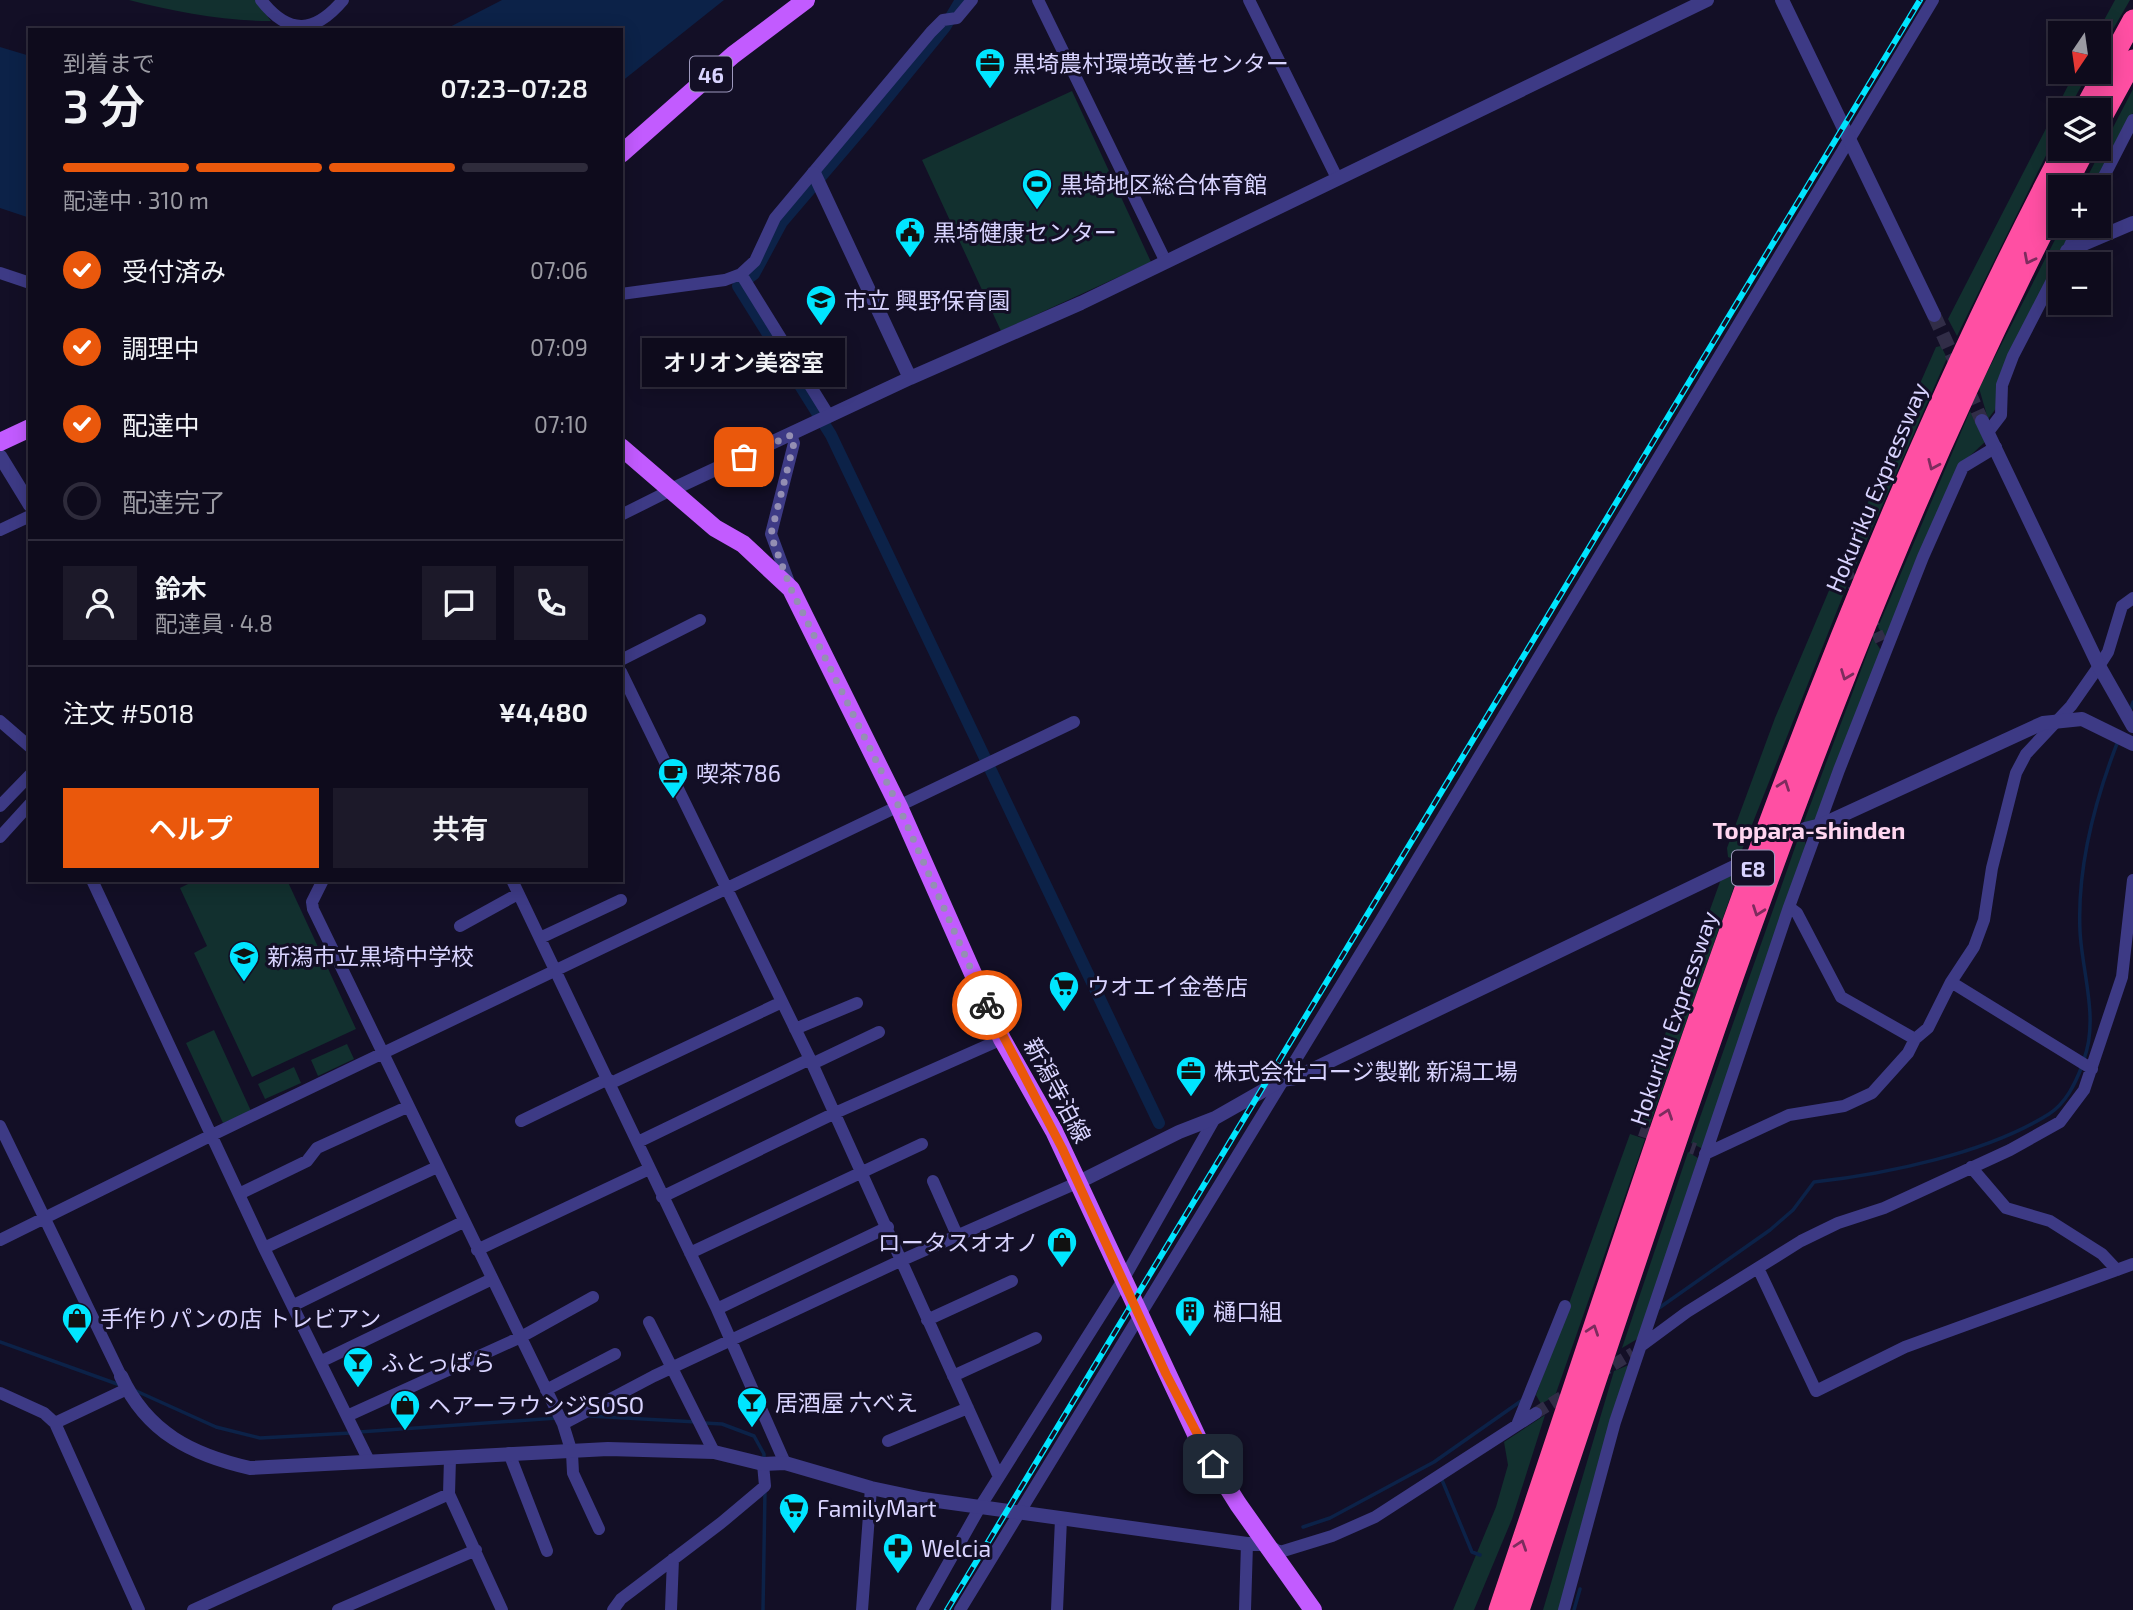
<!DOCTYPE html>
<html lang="ja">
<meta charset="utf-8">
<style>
body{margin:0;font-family:"Exo 2","Noto Sans JP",sans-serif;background:#1c1929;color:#f1f3f6;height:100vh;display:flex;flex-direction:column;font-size:26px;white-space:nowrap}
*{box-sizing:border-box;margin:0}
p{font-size:23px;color:#9b9ba3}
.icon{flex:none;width:38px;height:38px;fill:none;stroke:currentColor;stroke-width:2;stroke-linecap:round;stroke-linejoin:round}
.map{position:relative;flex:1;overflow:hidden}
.panel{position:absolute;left:28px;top:28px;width:595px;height:854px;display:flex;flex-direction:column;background:#0e0b1c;border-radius:0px;box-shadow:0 4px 18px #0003,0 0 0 2px #2e2b3b}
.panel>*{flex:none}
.needle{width:46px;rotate:193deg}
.buttons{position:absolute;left:2048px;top:21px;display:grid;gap:14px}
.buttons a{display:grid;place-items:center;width:63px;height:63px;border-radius:0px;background:#0e0b1c;box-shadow:0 4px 18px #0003,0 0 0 2px #2e2b3b;font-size:35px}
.pin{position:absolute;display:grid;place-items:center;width:60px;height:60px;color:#fff;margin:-30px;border-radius:14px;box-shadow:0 4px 10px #0006}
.courier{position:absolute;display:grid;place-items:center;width:70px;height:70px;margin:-35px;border:5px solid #ea580c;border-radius:50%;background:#fff;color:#222;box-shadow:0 2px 9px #0007}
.bubble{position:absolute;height:49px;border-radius:0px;background:#0e0b1c;box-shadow:0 4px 18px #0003,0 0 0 2px #2e2b3b;font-size:23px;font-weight:600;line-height:49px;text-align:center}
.head em{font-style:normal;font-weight:600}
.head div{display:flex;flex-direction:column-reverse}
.head{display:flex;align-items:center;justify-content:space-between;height:119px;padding:0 35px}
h1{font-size:46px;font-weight:600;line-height:52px}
.bar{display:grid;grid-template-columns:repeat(4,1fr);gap:10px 7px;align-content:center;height:84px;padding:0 35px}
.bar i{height:9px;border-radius:5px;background:#2e2b3b}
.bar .selected{background:#ea580c}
.bar p{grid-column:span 4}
.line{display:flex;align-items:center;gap:18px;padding:0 35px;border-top:2px solid #2e2b3b}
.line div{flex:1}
.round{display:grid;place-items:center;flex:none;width:74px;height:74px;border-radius:0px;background:#1c1929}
ol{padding:0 35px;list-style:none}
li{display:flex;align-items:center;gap:21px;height:77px}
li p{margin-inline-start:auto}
li .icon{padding:7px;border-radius:50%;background:#ea580c;color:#fff;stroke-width:4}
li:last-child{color:#9b9ba3}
li i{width:38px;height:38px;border:4px solid #2e2b3b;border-radius:50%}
.button{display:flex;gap:14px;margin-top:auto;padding:14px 35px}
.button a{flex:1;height:80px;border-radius:0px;background:#ea580c;color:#fff;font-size:28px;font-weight:600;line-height:80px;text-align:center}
.button a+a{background:#1c1929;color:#f1f3f6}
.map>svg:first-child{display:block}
.green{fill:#12302f}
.water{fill:#0c2248}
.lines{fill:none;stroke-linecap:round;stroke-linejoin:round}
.stream{stroke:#0c2248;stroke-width:3.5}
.canal{stroke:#0c2248;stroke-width:12}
.minor-tunnel{stroke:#312d47;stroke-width:12;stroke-dasharray:12 6;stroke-linecap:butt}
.tertiary-tunnel{stroke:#312d47;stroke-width:14;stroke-dasharray:14 7;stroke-linecap:butt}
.minor{stroke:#3d3a85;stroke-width:12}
.tertiary{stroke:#3d3a85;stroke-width:14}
.primary{stroke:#c25bff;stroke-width:18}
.motorway{stroke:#ff4fa3;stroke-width:21}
.rail-casing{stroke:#00e5ff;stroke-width:6}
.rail{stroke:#130f26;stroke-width:3.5;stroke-dasharray:10;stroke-linecap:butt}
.oneway{stroke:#7d2c5e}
.done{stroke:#948fb3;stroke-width:7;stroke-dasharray:0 12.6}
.route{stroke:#ea580c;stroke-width:9}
.labels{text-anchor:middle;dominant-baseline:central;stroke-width:6;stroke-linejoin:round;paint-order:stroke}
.shield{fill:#130f26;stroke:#9e99be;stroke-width:2}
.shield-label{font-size:21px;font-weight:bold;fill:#d9d4ff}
.poi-label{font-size:23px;fill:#d9d4ff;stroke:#130f26;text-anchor:start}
.street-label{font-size:23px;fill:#d9d4ff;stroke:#130f26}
.neighbourhood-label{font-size:24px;font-weight:bold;fill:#ffd6f0;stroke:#130f26}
</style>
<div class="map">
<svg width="2133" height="1610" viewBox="0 0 2133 1610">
<rect width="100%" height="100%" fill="#130f26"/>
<path class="green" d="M 129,0 L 255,0 L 271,21 C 223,21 176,12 129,0 Z
M 2115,0 L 2130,0 L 2098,55 L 2097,33 Z
M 2075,72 L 2089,72 L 2068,110 L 2060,110 L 2060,127 L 1957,336 L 1948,319 Z
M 2133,89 L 2133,113 L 2095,187 L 2082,187 Z
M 1072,91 L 1151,262 L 1001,331 L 922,160 Z
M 2062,226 L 2075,226 L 2009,354 L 1997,407 L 1988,419 L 1979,388 Z
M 1941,346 L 1947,358 L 1853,572 L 1845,560 L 1855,532 L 1936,347 Z
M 1970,411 L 1985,442 L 1960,465 L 1887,644 L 1878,627 Z
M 1843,572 L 1848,583 L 1740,855 L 1733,859 L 1728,857 L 1727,848 L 1775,718 L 1836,574 Z
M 1873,638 L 1882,652 L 1818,817 L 1802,827 Z
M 1799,836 L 1805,841 L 1807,852 L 1703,1149 L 1691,1143 Z
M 1728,875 L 1737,878 L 1648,1130 L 1635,1125 L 1635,1118 L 1721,879 Z
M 196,880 L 287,880 L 356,1029 L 252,1077 L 194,953 L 207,946 L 180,888 Z
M 214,1030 L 251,1111 L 223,1123 L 186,1043 Z
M 347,1044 L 354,1059 L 318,1076 L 311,1060 Z
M 294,1067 L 301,1083 L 265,1099 L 258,1084 Z
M 1630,1134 L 1645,1139 L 1555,1396 L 1541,1404 L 1536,1395 Z
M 1688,1152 L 1698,1158 L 1639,1338 L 1622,1348 Z
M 1629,1365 L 1559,1610 L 1543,1610 L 1614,1371 Z
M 1545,1415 L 1512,1519 L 1474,1610 L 1453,1610 L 1496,1507 L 1508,1465 L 1504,1442 Z"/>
<path class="water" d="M 502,0 L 724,0 L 621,82 L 621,30 L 444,30 Z
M 0,47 L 30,56 L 30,218 L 0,208 Z"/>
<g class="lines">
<path class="stream" d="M 2130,711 L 2133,702
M 2084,1059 C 2099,1019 2082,972 2080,931 C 2077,867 2095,800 2118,741
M 1659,1308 L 1770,1230 L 1793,1210 L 1814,1182 C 1887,1174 1987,1153 2049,1114 C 2066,1103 2075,1084 2082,1066
M 0,1342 L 120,1385
M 134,1390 L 216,1427 L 260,1438 L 351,1433
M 589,1416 L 697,1422
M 704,1423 L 722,1424 L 754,1436 L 764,1454 L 764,1461
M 359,1432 L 557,1418
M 1442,1480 L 1472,1552 L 1480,1555
M 1303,1527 L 1330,1518 L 1434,1462 L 1521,1401
M 763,1610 L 765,1490
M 1574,1610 L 1580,1589"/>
<path class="canal" d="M 961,0 L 945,27 L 870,119 L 782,222 L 754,274 L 738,286 L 831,435 L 1159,1123"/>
<path class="minor-tunnel" d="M 1845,569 L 1859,596
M 1869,616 L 1881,641
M 1640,1130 L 1695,1149
M 1598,1374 L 1633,1353
M 1536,1413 L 1571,1391"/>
<path class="tertiary-tunnel" d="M 1934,315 L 1982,421"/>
<path class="minor" d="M 261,0 C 289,36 315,33 343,0
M 1038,0 L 1165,260
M 1249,0 L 1336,176
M 2098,188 L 2133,120
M 2066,254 L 2079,226
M 0,273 L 30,283
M 741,274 L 829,416
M 621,294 L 725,280 L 741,274 L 755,261 L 775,218 L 931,32 L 943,20 L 957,18 L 972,0
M 1988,432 L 2001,415 L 2002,385 L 2013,356 L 2060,265
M 621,515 L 673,489
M 0,530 L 30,516
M 790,585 L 771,534 L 794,443 L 791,435
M 621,660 L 700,620
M 621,672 L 810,1059 L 999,1477
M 0,721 L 30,747
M 0,806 L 30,775
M 0,837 L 30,804
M 92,880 L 264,1248 L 369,1461
M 323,880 L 312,902 L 313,909 L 563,1424 L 572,1453 L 573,1473 L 599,1529
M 512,880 L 717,1309 L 785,1463
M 1789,907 L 1797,913 L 1841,997 L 1915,1039
M 460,926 L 518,894
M 540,938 L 621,900
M 1951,982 L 2092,1069
M 795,1029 L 857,1003
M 812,1064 L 879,1032
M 609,1084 L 782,1002
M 521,1121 L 608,1079
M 0,1126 L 121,1376
M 638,1142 L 810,1059
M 1705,1154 L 1789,1115 L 1844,1106 L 1872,1093 L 1908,1053 L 1915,1039 L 1928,1028 L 1951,982 L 1974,947 L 1984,920 L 1992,868 L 2016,773 L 2026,754 L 2071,706 L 2099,666 L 2108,652 L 2122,606 L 2133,598
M 1971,1167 L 2006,1208 L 2050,1221 L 2102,1254 L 2117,1270
M 933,1181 L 957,1235
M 239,1194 L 307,1161 L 317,1148 L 407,1107
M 662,1197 L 835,1113 L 1002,1039
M 0,1240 L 212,1135 L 1074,722
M 264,1248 L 437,1167
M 477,1250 L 649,1169
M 690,1253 L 922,1144
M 1758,1268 L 1816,1391 L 1905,1347 L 2133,1264
M 294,1305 L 463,1222
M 717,1309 L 888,1227
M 927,1320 L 1012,1281
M 649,1322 L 714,1452
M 1641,1346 L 1687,1312 L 1801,1241 L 1838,1223 L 1884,1208 L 2010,1150 L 2060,1122 L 2084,1090 L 2122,977 L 2133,880
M 322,1361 L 492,1279
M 953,1376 L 1036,1338
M 546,1390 L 615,1354
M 0,1393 L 44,1413 L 55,1423 L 139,1610
M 347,1416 L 521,1337 L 593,1297
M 55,1423 L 127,1389
M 563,1424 L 654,1376 L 900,1261 L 1079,1182
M 1517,1425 L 1565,1306
M 888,1441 L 968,1408
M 509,1453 L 547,1551
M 450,1458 L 449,1494 L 502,1610
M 1267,1544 L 1280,1552 L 1332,1536 L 1375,1517 L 1536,1413
M 193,1610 L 449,1494
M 338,1610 L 476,1550
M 613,1610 L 621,1599 L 721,1523 L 765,1486 L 763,1464
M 671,1610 L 673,1559
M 862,1610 L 871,1488
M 922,1610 L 980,1507 L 1123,1280 L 1215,1118
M 960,1610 L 1381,920 L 1933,0
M 1057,1610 L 1061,1519
M 1245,1610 L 1247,1544
M 1564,1610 L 1615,1422 L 1789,907 L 1839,770 L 1923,557 L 1963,467 L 1996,447"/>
<path class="tertiary" d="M 1782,0 L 1934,315
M 814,173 L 910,378
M 2067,251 L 2133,223
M 1982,421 L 2099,666 L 2133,726
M 0,456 L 30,505
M 673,489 L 910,378 L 1081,303 L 1707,0
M 1805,829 L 1821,825 L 2043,723 L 2082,719 L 2133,744
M 1079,1182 L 1179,1132 L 1215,1118 L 1282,1080 L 1295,1078 L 1736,866
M 121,1376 C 147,1433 193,1455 250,1468 L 608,1449 L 714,1452 L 763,1464 L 785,1463 L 871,1488 L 923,1499 L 1247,1544 L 1266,1544"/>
<path class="primary" d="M 621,154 L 733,55 L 806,0
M 0,442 L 30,428
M 621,447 L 715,528 L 743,544 L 791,589 L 899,807 L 1002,1039 L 1054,1131 L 1201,1445 L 1238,1504 L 1313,1610"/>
<path class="motorway" d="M 2084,110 L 2133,20
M 2098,124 L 2133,60
M 2065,187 L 2085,149
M 1499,1610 C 1666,1116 1820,612 2064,149
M 1519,1610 C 1636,1265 1745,915 1885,578 C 1938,449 1997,322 2060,198"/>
<g class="rail-casing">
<path id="rail" d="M 947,1610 L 1920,0"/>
</g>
<use href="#rail" class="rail"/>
</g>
<defs><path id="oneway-chevron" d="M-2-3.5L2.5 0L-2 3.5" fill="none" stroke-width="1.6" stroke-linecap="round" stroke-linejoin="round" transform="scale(1.75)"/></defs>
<g class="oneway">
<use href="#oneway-chevron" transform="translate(2029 259) rotate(117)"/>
<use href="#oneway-chevron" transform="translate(1933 465) rotate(114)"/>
<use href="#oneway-chevron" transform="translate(1846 675) rotate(111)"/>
<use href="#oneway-chevron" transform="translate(1784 785) rotate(-70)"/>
<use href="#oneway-chevron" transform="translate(1758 911) rotate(110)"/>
<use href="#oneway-chevron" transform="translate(1667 1114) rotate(-71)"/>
<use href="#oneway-chevron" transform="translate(1593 1330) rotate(-71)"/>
<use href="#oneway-chevron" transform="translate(1521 1545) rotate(-71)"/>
</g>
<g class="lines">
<path class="done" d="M 744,457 L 791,435 L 794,443 L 771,534 L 773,541 L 791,589 L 899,807 L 987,1005"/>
<path class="route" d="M 987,1005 L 1062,1148 L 1166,1374 L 1213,1464"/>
</g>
<defs>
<g id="office-pin" transform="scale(1.575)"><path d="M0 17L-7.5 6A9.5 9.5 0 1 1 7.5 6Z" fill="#00e5ff" stroke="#130f26"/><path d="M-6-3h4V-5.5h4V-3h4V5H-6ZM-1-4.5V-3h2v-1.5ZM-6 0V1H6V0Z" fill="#111"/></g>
<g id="stadium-pin" transform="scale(1.575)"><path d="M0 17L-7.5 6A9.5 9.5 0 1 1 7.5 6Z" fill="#00e5ff" stroke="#130f26"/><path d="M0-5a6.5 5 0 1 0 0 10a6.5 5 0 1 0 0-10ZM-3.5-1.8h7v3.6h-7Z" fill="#111"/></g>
<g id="civic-pin" transform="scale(1.575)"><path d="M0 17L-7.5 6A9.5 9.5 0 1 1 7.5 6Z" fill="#00e5ff" stroke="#130f26"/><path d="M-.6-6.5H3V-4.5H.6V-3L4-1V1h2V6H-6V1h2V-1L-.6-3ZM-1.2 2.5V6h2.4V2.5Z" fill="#111"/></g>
<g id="school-pin" transform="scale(1.575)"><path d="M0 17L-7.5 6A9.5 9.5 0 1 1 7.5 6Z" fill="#00e5ff" stroke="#130f26"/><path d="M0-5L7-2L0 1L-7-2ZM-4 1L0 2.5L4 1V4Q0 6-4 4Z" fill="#111"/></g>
<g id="cafe-pin" transform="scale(1.575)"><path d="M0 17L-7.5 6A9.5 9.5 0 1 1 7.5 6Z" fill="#00e5ff" stroke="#130f26"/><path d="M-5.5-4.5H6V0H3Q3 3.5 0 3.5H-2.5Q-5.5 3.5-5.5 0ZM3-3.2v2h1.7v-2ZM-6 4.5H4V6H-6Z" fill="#111"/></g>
<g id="supermarket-pin" transform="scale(1.575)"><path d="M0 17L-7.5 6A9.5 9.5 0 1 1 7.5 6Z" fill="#00e5ff" stroke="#130f26"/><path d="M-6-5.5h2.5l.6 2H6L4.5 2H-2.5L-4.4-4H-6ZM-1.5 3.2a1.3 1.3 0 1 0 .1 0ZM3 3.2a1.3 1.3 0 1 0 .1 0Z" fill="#111"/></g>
<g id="shop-pin" transform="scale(1.575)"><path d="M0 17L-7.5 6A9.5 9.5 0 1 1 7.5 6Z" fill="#00e5ff" stroke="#130f26"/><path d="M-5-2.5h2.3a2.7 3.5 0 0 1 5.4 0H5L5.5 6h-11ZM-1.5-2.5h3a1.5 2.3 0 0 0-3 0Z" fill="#111"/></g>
<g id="building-pin" transform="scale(1.575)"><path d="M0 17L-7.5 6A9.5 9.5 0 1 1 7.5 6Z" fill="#00e5ff" stroke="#130f26"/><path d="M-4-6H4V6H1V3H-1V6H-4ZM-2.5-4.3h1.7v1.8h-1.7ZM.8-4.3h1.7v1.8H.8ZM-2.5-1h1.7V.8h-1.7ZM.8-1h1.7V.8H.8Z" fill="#111"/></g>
<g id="bar-pin" transform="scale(1.575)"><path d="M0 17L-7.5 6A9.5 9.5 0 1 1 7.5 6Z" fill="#00e5ff" stroke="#130f26"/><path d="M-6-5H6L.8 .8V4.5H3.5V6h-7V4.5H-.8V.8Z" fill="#111"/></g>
<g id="pharmacy-pin" transform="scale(1.575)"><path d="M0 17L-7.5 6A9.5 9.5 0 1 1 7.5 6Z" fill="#00e5ff" stroke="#130f26"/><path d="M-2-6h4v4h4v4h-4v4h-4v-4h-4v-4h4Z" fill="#111"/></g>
</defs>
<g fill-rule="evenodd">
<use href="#office-pin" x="990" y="63"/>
<use href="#stadium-pin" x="1037" y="184"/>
<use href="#civic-pin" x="910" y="232"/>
<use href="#school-pin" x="821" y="300"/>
<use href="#cafe-pin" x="673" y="773"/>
<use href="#school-pin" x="244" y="956"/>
<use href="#supermarket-pin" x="1064" y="986"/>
<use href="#office-pin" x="1191" y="1071"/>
<use href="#shop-pin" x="1062" y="1242"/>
<use href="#building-pin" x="1190" y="1311"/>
<use href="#shop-pin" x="77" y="1318"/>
<use href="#bar-pin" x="358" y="1362"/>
<use href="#bar-pin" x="752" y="1402"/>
<use href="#shop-pin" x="405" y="1405"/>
<use href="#supermarket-pin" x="794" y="1508"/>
<use href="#pharmacy-pin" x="898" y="1548"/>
</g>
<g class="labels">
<g class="shield">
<rect x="690" y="56.5" width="42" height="35" rx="5"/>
<rect x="1732" y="850.5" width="42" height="35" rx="5"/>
</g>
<g class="shield-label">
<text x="711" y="74">46</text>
<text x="1753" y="868">E8</text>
</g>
<g class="poi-label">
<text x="1013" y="63">黒埼農村環境改善センター</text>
<text x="1060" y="184">黒埼地区総合体育館</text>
<text x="933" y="232">黒埼健康センター</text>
<text x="844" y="300">市立 興野保育園</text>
<text x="696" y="773">喫茶786</text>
<text x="267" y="956">新潟市立黒埼中学校</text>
<text x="1087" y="986">ウオエイ金巻店</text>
<text x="1214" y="1071">株式会社コージ製靴 新潟工場</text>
<text x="1039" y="1242" text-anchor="end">ロータスオオノ</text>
<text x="1213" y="1311">樋口組</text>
<text x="100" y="1318">手作りパンの店 トレビアン</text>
<text x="381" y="1362">ふとっぱら</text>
<text x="775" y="1402">居酒屋 六べえ</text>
<text x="428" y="1405">ヘアーラウンジSOSO</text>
<text x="817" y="1508">FamilyMart</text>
<text x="921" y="1548">Welcia</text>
</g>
<g class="street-label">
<text transform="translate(1876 487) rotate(-67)">Hokuriku Expressway</text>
<text transform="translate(1673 1018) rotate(-71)">Hokuriku Expressway</text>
<text transform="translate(1058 1090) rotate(62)">新潟寺泊線</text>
</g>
<g class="neighbourhood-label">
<text x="1809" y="829">Toppara-shinden</text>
</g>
</g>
</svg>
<div class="buttons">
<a><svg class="needle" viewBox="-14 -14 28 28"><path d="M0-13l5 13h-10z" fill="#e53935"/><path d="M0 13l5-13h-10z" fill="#9b9ba3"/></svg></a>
<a><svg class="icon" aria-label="layers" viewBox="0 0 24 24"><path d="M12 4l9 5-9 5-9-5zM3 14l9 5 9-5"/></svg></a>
<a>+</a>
<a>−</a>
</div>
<div class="pin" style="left:744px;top:457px;background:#ea580c"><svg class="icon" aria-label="bag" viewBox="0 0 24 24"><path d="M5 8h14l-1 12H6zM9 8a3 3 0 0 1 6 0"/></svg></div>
<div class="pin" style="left:1213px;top:1464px;background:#1f2937"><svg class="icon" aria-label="home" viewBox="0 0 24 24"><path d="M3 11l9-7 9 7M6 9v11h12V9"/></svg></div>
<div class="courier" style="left:987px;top:1005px"><svg class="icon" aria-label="bike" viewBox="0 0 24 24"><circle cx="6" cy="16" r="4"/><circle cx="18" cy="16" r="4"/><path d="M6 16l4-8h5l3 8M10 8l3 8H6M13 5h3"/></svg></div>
<div class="bubble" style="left:642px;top:338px;width:203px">オリオン美容室</div>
<section class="panel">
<div class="head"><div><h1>3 分</h1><p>到着まで</p></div><em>07:23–07:28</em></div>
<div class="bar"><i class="selected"></i><i class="selected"></i><i class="selected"></i><i></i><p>配達中 · 310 m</p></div>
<ol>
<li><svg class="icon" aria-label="check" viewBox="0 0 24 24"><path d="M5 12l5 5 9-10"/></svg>受付済み<p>07:06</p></li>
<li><svg class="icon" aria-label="check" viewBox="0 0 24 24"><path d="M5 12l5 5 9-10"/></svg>調理中<p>07:09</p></li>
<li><svg class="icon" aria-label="check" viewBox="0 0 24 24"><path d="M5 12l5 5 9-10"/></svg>配達中<p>07:10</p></li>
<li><i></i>配達完了</li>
</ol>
<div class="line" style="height:126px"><a class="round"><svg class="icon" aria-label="person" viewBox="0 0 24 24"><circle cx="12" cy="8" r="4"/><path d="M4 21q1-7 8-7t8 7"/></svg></a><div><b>鈴木</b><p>配達員 · 4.8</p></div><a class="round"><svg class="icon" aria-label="chat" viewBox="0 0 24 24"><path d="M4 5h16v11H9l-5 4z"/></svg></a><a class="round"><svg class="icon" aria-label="phone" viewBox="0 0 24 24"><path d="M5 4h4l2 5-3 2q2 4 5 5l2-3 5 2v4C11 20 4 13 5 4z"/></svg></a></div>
<div class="line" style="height:91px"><div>注文 #5018</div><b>¥4,480</b></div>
<div class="button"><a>ヘルプ</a><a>共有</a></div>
</section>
</div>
